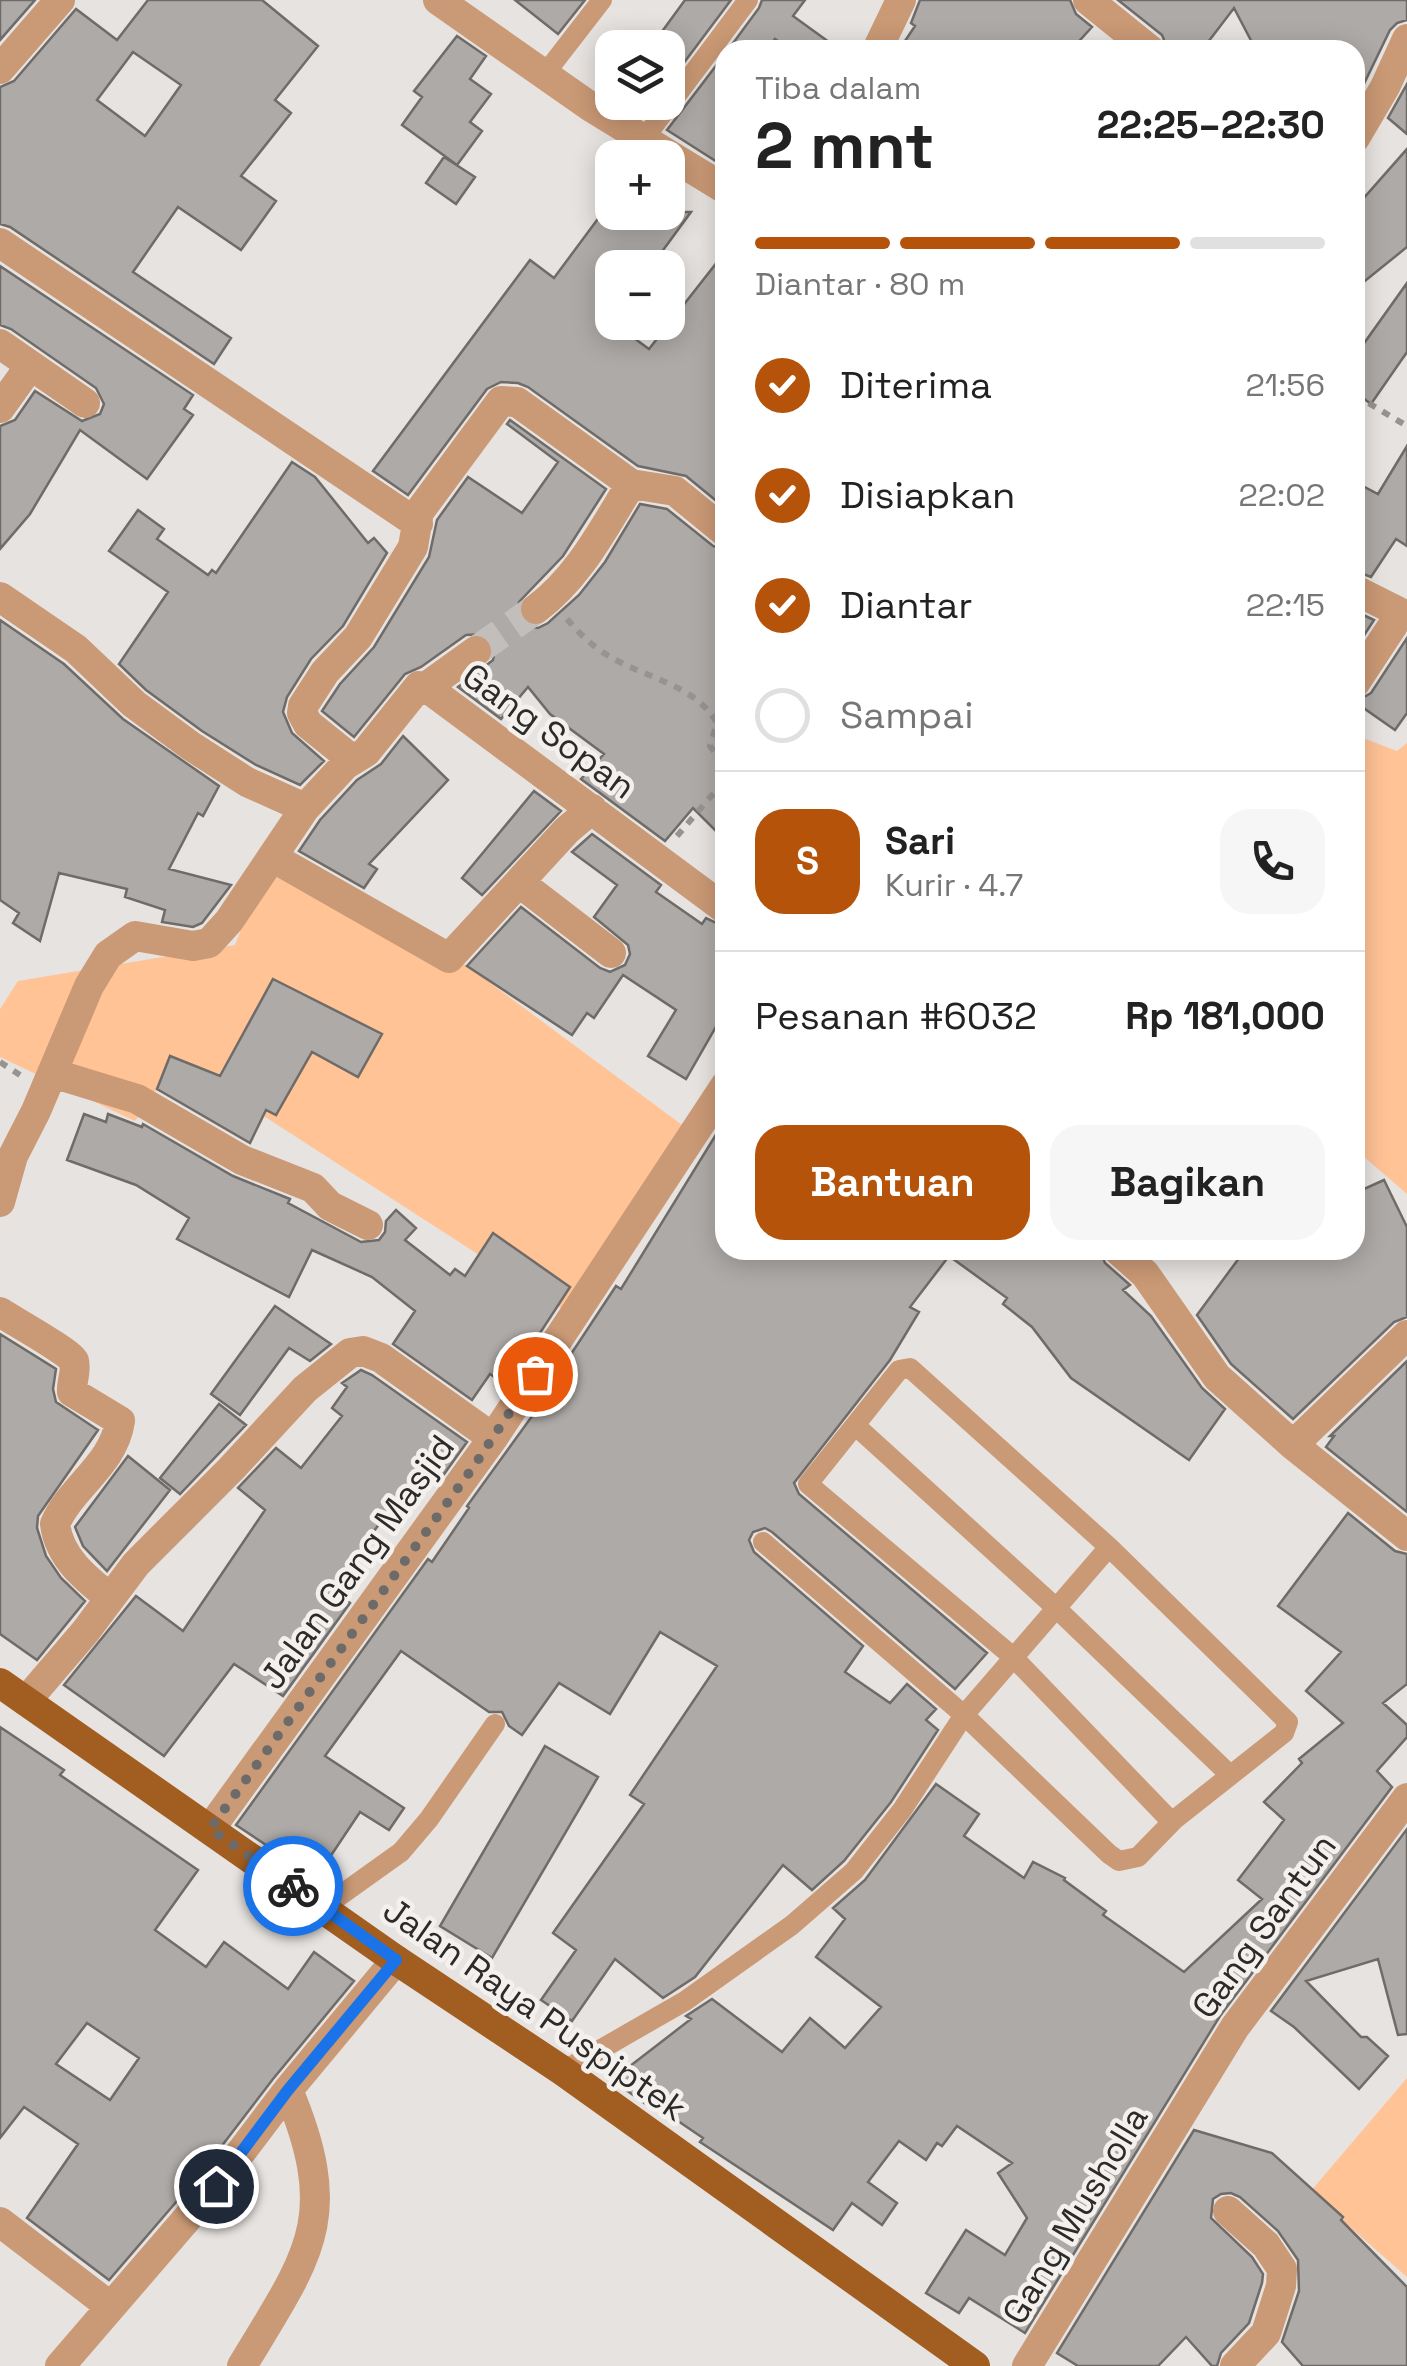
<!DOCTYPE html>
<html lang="id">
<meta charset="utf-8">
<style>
body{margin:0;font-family:"Space Grotesk",sans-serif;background:#f6f6f6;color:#222;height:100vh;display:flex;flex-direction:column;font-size:38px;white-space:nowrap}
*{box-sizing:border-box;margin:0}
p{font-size:32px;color:#767676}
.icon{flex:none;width:55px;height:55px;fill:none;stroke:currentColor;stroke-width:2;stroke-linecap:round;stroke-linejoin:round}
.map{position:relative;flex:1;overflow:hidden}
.drawer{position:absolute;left:715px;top:40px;width:650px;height:1220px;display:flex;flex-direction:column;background:#fff;border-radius:30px;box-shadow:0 5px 25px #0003}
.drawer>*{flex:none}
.fabs{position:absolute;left:595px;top:30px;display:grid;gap:20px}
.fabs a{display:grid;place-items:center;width:90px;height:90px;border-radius:20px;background:#fff;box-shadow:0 5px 25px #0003;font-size:50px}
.pin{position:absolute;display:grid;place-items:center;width:85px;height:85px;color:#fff;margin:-42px;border:5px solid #fff;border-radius:50%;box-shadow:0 2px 10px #0007}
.courier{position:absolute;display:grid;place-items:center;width:100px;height:100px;margin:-50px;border:8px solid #1a73e8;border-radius:50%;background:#fff;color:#222;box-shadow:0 2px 12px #0007}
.head em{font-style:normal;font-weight:700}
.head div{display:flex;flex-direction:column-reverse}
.head{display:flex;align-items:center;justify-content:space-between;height:170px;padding:0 40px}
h1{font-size:65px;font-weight:700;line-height:75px}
.bar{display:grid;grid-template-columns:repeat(4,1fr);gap:15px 10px;align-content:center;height:120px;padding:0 40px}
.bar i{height:12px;border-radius:8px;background:#e0e0e0}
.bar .active{background:#b45309}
.bar p{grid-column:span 4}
.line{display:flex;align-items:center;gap:25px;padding:0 40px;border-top:2px solid #e0e0e0}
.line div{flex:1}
.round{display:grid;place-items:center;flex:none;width:105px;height:105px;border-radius:30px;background:#f6f6f6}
ol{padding:0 40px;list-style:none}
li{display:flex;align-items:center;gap:30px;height:110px}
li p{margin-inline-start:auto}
li .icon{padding:10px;border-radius:50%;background:#b45309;color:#fff;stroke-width:4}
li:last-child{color:#767676}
li i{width:55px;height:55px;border:5px solid #e0e0e0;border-radius:50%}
.primary-button{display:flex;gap:20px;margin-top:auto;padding:20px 40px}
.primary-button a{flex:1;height:115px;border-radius:30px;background:#b45309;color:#fff;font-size:40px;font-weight:700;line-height:115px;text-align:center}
.primary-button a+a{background:#f6f6f6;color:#222}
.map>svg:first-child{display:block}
.green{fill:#ffc396}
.building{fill:#aeaaa7;stroke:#6f6b68;stroke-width:2.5;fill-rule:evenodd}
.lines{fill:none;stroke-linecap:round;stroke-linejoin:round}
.street-tunnel{stroke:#c2bebb;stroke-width:30;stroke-dasharray:30 15;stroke-linecap:butt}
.path{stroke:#969391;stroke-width:6;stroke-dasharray:8 8;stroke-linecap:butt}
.lane{stroke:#ca9975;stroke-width:20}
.street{stroke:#ca9975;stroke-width:30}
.primary{stroke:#a25d20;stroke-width:30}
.done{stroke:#6d6b69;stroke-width:10;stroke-dasharray:0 18}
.route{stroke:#1a73e8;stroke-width:12}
.labels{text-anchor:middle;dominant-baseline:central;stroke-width:9;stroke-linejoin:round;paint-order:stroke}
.street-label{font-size:35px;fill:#2c2b29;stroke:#f4f0ed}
</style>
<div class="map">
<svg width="1407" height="2366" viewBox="0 0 1407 2366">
<rect width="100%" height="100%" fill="#e7e3e0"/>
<path class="green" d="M 1355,735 L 1397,751 L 1407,743 L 1407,1194 L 1355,1149 Z
M 265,869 L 459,960 L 697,1136 L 569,1313 L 177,1060 L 135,1121 L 0,1057 L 0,1009 L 18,981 L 235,945 Z
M 1407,2078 L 1407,2277 L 1310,2192 Z"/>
<path class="building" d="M 0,0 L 35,0 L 0,40 Z
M 148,0 L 262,0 L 318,46 L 275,100 L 291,113 L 241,176 L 276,201 L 241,250 L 178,207 L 133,272 L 231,338 L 214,364 L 10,227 L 0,224 L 0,87 L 14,81 L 76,9 L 117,40 ZM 133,52 L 181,85 L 145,136 L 97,100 Z
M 515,0 L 585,0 L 558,34 Z
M 685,0 L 731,0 L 668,84 L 668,48 L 650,48 Z
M 762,0 L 805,0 L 793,16 L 840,50 L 791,50 L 775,39 L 767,50 L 728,50 L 759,8 Z
M 920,0 L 1070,0 L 1076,14 L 1092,27 L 1071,50 L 899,50 L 915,26 L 911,23 Z
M 1118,0 L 1407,0 L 1407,20 L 1397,23 L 1390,30 L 1359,94 L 1355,90 L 1355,50 L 1256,50 L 1234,8 L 1202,50 L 1168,50 L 1162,35 Z
M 457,36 L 486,56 L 470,79 L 491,94 L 470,122 L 482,131 L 457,165 L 402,125 L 422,97 L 414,91 Z
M 725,54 L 725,167 L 667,130 Z
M 1407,84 L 1407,134 L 1388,118 Z
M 1407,149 L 1407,247 L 1355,289 L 1355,208 Z
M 444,157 L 475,177 L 456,204 L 426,183 Z
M 603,212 L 691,212 L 650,268 L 612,268 L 612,322 L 649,349 L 725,252 L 725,508 L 686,476 L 638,466 L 528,387 L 518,383 L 501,382 L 487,389 L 408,495 L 373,471 L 530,260 L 554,278 Z
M 0,266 L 193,395 L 184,409 L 193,415 L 147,479 L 80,430 L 30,514 L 0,549 L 0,426 L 15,420 L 35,391 L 82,421 L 100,414 L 104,404 L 96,388 L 11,329 L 0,325 Z
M 1407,283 L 1407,352 L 1371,404 L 1355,392 L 1355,356 Z
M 510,420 L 606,489 L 563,556 L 519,602 L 518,613 L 529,626 L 538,628 L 548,623 L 579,595 L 605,562 L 640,504 L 667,509 L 713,546 L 725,550 L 725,840 L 693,808 L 665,841 L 581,779 L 604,754 L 550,714 L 528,687 L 501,719 L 458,687 L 493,660 L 495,650 L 492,641 L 483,634 L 466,635 L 421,667 L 405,674 L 354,737 L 322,711 L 340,684 L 374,647 L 429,557 L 437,520 L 468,477 L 522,513 L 558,462 L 507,424 Z
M 1407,446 L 1407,546 L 1396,539 L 1371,577 L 1355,571 L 1355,482 L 1378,494 Z
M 292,462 L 315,477 L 368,543 L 374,538 L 387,553 L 343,626 L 311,659 L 287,697 L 283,712 L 292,733 L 324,761 L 300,785 L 256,765 L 202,731 L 146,690 L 119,664 L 168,592 L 109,551 L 138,510 L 164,529 L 157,539 L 208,575 L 212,570 L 216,573 Z
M 1355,611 L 1374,620 L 1355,649 Z
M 0,620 L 64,664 L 123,719 L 219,786 L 203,816 L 198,813 L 169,869 L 231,885 L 202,923 L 193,927 L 162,922 L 165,910 L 125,897 L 127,889 L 59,873 L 40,941 L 13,923 L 19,913 L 0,900 Z
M 1407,638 L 1407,713 L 1395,730 L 1355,702 L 1371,693 Z
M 403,736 L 448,780 L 369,864 L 377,869 L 364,888 L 299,851 L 320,820 L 357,780 L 381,764 Z
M 534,791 L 561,811 L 482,895 L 462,878 Z
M 592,834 L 661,885 L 656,892 L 702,924 L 706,918 L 725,927 L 725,1011 L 686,1079 L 648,1056 L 676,1010 L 623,975 L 594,1018 L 587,1013 L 572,1035 L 467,966 L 521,907 L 600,968 L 610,972 L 625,965 L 630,954 L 628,945 L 594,917 L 617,885 L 572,852 Z
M 273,979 L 382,1034 L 358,1077 L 312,1052 L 276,1115 L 266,1110 L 250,1143 L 157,1089 L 170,1056 L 220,1076 Z
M 84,1114 L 106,1122 L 108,1114 L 142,1127 L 143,1124 L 233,1176 L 290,1199 L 288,1203 L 361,1242 L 379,1240 L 385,1232 L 386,1221 L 396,1210 L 416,1228 L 405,1240 L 450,1275 L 455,1269 L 465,1276 L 493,1233 L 570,1287 L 506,1385 L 490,1374 L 472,1400 L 393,1344 L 415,1311 L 372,1277 L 312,1250 L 289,1297 L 177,1239 L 189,1218 L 136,1185 L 67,1160 Z
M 725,1120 L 725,1250 L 1100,1250 L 1105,1263 L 1130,1285 L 1123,1290 L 1151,1316 L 1202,1388 L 1225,1409 L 1189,1460 L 1071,1378 L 1032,1327 L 1003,1304 L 1007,1298 L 949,1256 L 910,1307 L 919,1312 L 890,1360 L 794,1483 L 799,1494 L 987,1653 L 955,1689 L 772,1532 L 765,1528 L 753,1532 L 749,1540 L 754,1552 L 863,1646 L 845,1672 L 890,1703 L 907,1684 L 936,1709 L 926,1720 L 938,1730 L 891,1802 L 844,1861 L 812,1890 L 783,1865 L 695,1977 L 663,1998 L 615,1959 L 572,2021 L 541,2000 L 576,1950 L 553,1933 L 644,1804 L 630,1795 L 717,1666 L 660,1632 L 610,1714 L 559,1683 L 522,1735 L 509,1726 L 502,1712 L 489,1712 L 401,1651 L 325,1756 L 404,1808 L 389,1830 L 360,1812 L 316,1878 L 236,1825 L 428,1559 L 432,1562 L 469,1508 L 467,1506 L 538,1408 L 536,1407 L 616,1286 L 621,1289 Z
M 1384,1180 L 1407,1227 L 1407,1317 L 1394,1322 L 1293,1419 L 1231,1364 L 1197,1315 L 1245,1250 L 1355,1250 L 1355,1193 Z
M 275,1306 L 331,1344 L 310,1361 L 289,1348 L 240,1415 L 211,1394 Z
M 0,1334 L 56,1369 L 53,1389 L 56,1402 L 98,1430 L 38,1516 L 37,1528 L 46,1556 L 61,1578 L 85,1601 L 37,1660 L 0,1634 Z
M 1407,1361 L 1407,1512 L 1326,1447 L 1334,1436 L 1330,1436 Z
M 361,1370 L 372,1375 L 467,1442 L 437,1484 L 418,1471 L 366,1542 L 369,1544 L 337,1594 L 350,1603 L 283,1696 L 234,1664 L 164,1756 L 64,1685 L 136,1596 L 183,1631 L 265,1510 L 238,1488 L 276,1448 L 301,1468 L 342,1416 L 332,1408 L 347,1387 L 342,1383 Z
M 219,1404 L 246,1425 L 180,1494 L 160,1478 Z
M 128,1456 L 170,1490 L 107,1571 L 83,1546 L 75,1527 Z
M 1348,1513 L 1395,1551 L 1407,1554 L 1407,1684 L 1383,1703 L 1407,1725 L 1407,1737 L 1377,1771 L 1392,1787 L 1220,2016 L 1025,2333 L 969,2298 L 959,2313 L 926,2293 L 966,2230 L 1005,2255 L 1027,2218 L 998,2173 L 1012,2163 L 957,2126 L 942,2146 L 937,2143 L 926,2160 L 899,2141 L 868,2182 L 897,2203 L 882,2225 L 852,2203 L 833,2230 L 700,2142 L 703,2138 L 656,2106 L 654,2110 L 612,2080 L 691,2019 L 686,2016 L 712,1999 L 782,2052 L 810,2018 L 845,2048 L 881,2007 L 816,1957 L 845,1919 L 833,1908 L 865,1880 L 936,1784 L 979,1814 L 964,1836 L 1024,1878 L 1033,1862 L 1065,1878 L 1064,1880 L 1106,1911 L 1103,1915 L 1184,1972 L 1262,1899 L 1238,1880 L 1284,1820 L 1264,1802 L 1302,1763 L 1299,1759 L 1343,1723 L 1306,1691 L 1341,1652 L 1278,1606 Z
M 0,1727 L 64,1770 L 60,1775 L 198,1870 L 155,1930 L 206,1967 L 224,1942 L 288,1989 L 314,1952 L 354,1981 L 273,2079 L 201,2173 L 109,2280 L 27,2218 L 78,2144 L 24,2107 L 0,2138 ZM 87,2023 L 139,2058 L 110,2100 L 56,2064 Z
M 545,1746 L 598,1777 L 492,1958 L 440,1926 Z
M 1407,1829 L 1407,2034 L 1398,2035 L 1378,1959 L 1306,1981 L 1361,2037 L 1367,2037 L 1388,2056 L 1359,2089 L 1294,2027 L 1271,2011 Z
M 1194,2130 L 1272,2153 L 1343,2217 L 1341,2220 L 1407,2287 L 1407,2366 L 1303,2366 L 1282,2342 L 1299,2291 L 1298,2260 L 1278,2231 L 1240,2197 L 1231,2193 L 1221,2194 L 1213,2199 L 1211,2218 L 1252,2257 L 1263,2274 L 1262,2283 L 1249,2323 L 1221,2353 L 1217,2366 L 1212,2366 L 1186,2337 L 1158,2366 L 1078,2366 L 1057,2353 Z"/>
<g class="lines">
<path class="street-tunnel" d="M 476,651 L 536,609"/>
<path class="path" d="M 1355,395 L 1407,426
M 567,619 C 579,633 593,647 609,656 C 644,678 695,684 717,723 L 710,746 L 725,766
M 677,836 L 725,780
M 0,1062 L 20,1075"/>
<path class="lane" d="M 544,75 L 602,0
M 643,140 L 748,0
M 856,1426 L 1054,1606 L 1229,1774
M 763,1542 L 964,1715 L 1109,1854 L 1119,1861 L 1138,1857 L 1174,1820 L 1284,1733 L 1288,1722 L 1109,1547 L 910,1368 L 899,1370 L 808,1484 L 1012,1656 L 1167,1817 L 1174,1820
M 324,1907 L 401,1852 L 429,1819 L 495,1724
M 563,2071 L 685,2001 L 792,1925 L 854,1871 L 902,1810 L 964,1715 L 1109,1547"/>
<path class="street" d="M 438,0 L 591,107 L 725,189
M 1088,0 L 1150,50
M 877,50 L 901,0
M 0,69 L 60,0
M 1355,138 L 1385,87 L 1407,39
M 0,243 L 418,524
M 0,344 L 85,403
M 0,408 L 30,366
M 1355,590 L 1407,616
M 0,597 L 76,649 L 134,704 L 191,746 L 247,782 L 305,808
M 536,609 C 579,577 603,529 631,484
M 1355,683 L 1401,613
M 426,687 L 476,651
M 345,765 L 344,753 L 308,724 L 302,713 L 303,706 L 325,672 L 358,637 L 413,547 L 419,512 L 501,401 L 517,402 L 631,484 L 675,491 L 725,532
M 272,857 L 449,958 L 567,830 L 592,809
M 520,883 L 611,953
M 52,1073 L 137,1099 L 242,1160 L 313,1188 L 330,1206 L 368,1225
M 0,1202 L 13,1156 L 36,1111 L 89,986 L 108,955 L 135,936 L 193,946 L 209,943 L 229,921 L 305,808 L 345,765 L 366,752 L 419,686 L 426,687 L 725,909
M 1118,1250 L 1145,1274 L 1217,1377 L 1293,1445 L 1407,1536
M 0,1312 C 12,1320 71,1353 74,1361 C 77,1371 71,1383 72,1392 L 120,1421 C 114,1464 71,1487 55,1524 C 59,1557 85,1578 109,1597
M 1293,1445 L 1407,1335
M 26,1701 L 85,1632 L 136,1564 L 231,1469 L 305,1389 L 350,1353 L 363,1351 L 381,1358 L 493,1438
M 210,1829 L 493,1438 L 725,1086
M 1228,2211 L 1266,2245 L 1282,2269 L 1281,2286 L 1266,2333 L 1235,2366
M 0,2222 L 111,2307
M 60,2366 L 216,2185 L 288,2090 L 396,1960
M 242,2366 C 309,2255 342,2219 288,2090
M 1027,2366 L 1235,2027 L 1407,1798"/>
<path class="primary" d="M 0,1683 L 396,1960 L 563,2071 L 975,2366"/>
</g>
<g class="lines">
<path class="done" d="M 293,1886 L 210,1829 L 474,1466 L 535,1374"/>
<path class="route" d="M 216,2186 L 288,2090 L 396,1960 L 293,1886"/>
</g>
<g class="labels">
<g class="street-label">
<text transform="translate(549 731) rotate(36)">Gang Sopan</text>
<text transform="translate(357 1562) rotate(-54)">Jalan Gang Masjid</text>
<text transform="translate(1264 1926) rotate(-54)">Gang Santun</text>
<text transform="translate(535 2009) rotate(35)">Jalan Raya Puspiptek</text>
<text transform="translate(1075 2215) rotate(-59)">Gang Musholla</text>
</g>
</g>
</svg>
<div class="fabs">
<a><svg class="icon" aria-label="layers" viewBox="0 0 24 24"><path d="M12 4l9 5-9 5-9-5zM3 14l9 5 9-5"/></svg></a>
<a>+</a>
<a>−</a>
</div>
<div class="pin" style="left:535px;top:1374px;background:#ea580c"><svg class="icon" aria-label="bag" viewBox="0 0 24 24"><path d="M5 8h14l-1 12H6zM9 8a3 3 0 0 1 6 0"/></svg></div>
<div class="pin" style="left:216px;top:2186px;background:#1f2937"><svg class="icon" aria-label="home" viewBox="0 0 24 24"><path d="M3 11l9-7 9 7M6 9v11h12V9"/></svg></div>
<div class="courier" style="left:293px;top:1886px"><svg class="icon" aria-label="bike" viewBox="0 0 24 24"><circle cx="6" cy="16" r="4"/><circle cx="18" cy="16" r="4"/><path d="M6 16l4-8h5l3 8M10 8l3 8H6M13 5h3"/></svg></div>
<section class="drawer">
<div class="head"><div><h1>2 mnt</h1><p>Tiba dalam</p></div><em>22:25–22:30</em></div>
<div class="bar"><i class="active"></i><i class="active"></i><i class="active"></i><i></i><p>Diantar · 80 m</p></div>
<ol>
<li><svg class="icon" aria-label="check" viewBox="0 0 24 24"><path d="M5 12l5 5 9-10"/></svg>Diterima<p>21:56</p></li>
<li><svg class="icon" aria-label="check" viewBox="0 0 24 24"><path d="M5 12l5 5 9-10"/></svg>Disiapkan<p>22:02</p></li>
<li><svg class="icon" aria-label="check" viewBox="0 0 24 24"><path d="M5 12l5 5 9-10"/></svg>Diantar<p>22:15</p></li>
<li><i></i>Sampai</li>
</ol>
<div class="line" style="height:180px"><b class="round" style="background:#b45309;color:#fff">S</b><div><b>Sari</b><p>Kurir · 4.7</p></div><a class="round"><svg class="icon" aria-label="phone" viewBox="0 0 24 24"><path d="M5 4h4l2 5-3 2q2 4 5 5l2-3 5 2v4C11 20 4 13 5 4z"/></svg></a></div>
<div class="line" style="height:130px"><div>Pesanan #6032</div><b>Rp 181,000</b></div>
<div class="primary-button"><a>Bantuan</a><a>Bagikan</a></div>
</section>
</div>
